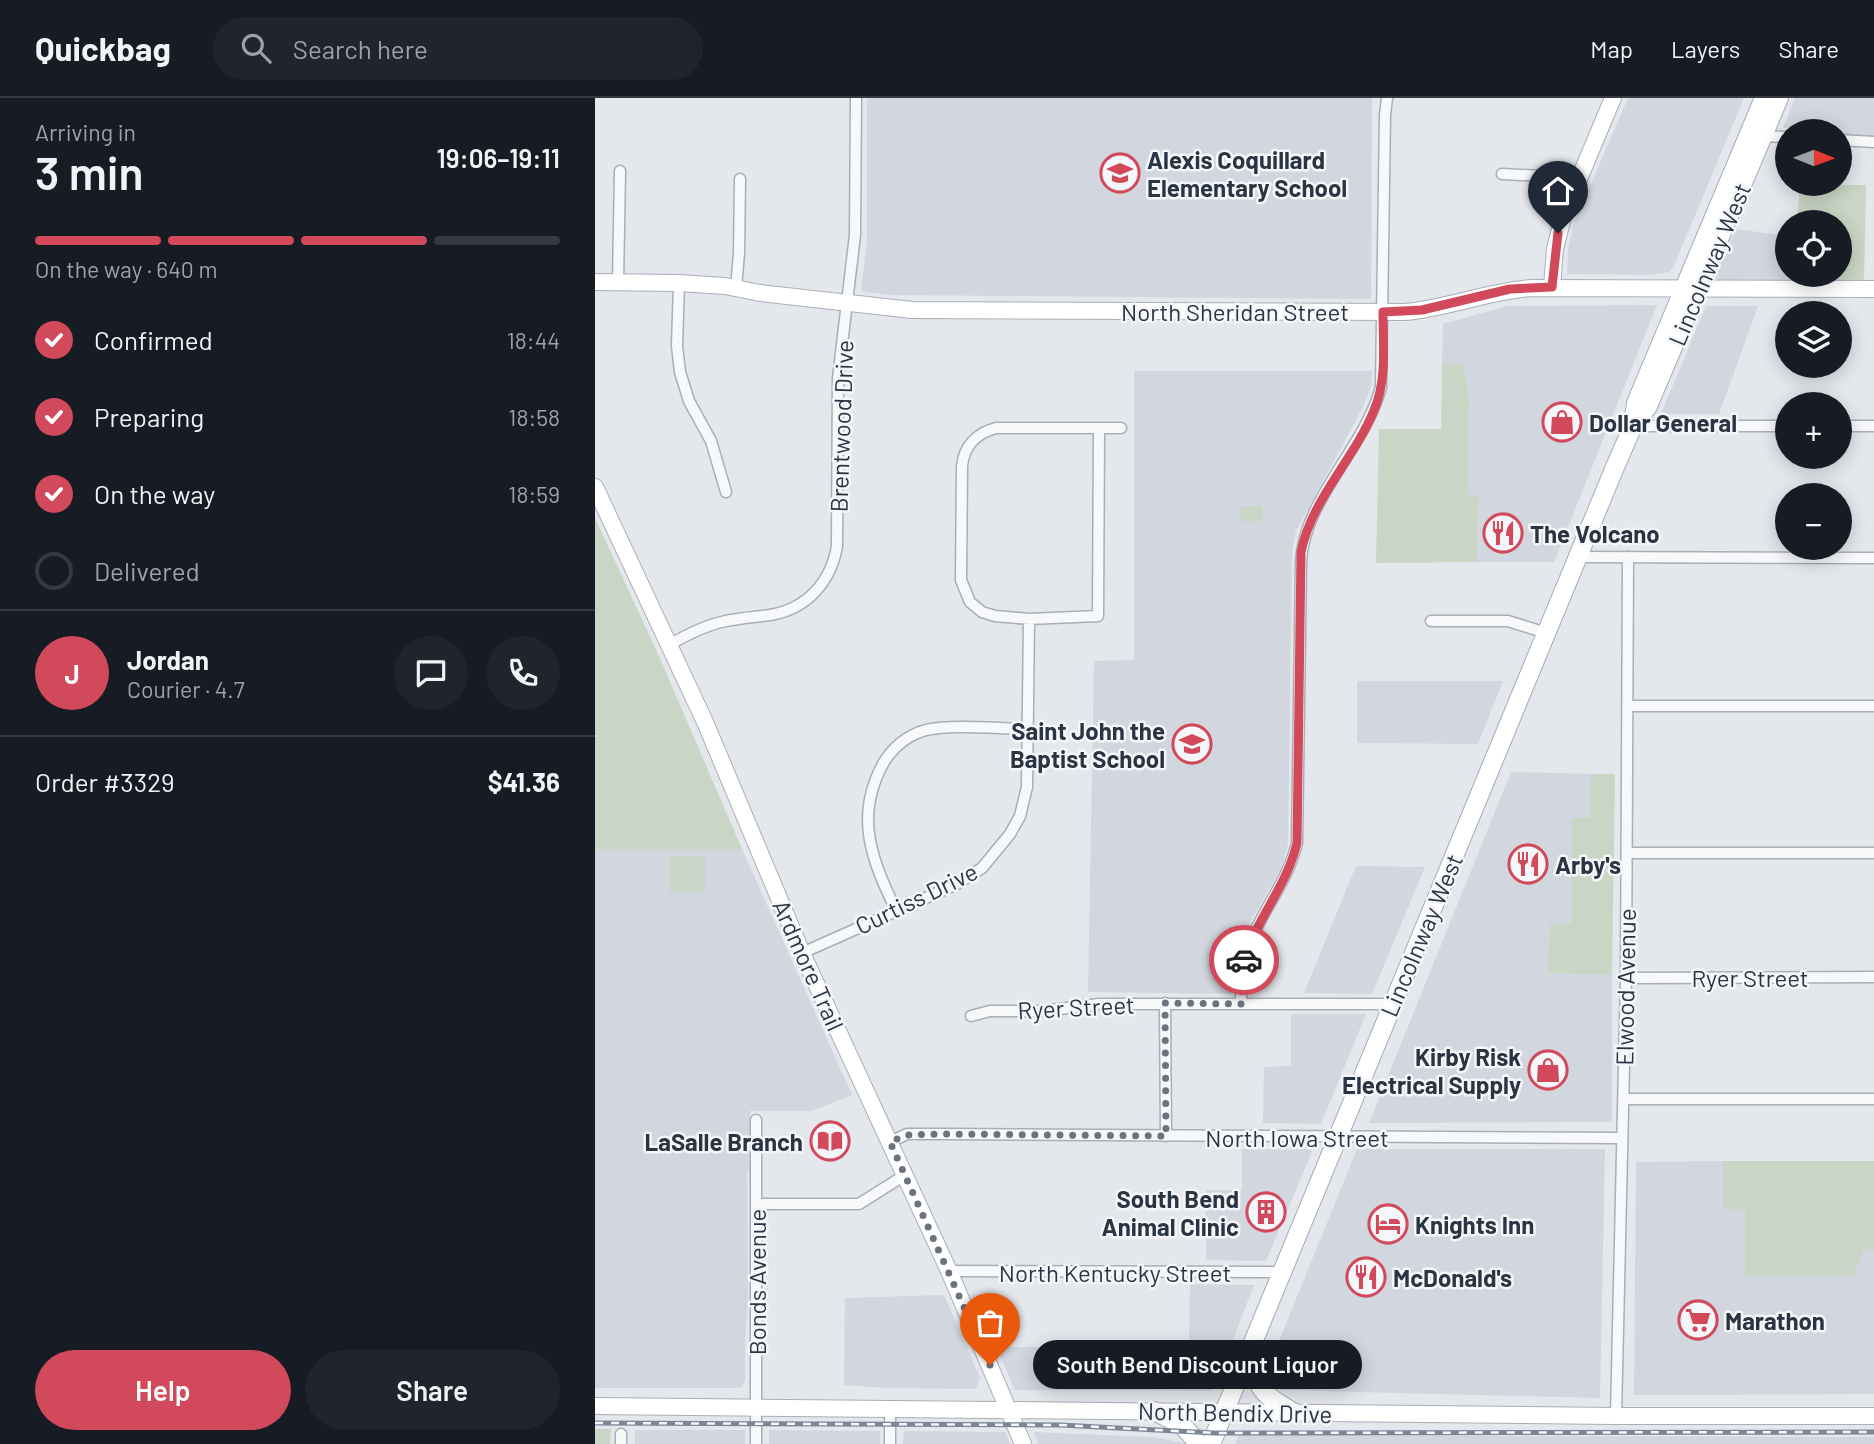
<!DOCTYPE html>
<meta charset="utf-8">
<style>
body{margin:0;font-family:Barlow,sans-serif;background:#20242c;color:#f1f3f6;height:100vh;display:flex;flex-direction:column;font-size:26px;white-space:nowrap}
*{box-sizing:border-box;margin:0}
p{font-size:23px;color:#9ea1a6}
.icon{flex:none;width:38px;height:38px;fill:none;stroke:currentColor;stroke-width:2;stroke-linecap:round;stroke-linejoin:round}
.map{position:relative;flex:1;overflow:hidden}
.panel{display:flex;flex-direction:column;background:#171b24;width:595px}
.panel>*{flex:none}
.needle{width:46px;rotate:91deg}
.buttons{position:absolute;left:1180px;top:21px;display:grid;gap:14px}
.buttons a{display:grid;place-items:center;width:77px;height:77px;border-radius:50%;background:#171b24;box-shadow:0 4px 18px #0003;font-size:35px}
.pin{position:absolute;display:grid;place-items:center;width:60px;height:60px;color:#fff;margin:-72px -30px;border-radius:50% 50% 50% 0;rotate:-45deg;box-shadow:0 0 7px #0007}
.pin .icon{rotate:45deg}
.courier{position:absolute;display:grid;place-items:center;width:70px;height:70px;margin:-35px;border:5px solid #d1495b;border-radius:50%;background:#fff;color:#222;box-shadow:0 2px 9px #0007}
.bubble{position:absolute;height:49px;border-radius:24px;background:#171b24;box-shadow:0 4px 18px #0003;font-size:23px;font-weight:600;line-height:49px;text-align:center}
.head em{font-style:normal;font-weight:600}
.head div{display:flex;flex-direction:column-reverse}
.head{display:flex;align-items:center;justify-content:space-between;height:119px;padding:0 35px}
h1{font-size:46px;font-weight:600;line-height:52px}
.bar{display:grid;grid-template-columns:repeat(4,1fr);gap:10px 7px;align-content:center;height:84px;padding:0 35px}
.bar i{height:9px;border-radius:5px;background:#363941}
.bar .current{background:#d1495b}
.bar p{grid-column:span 4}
.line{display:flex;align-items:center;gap:18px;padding:0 35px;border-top:2px solid #363941}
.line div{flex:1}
.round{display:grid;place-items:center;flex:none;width:74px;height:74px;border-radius:37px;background:#20242c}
ol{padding:0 35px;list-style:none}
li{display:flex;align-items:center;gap:21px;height:77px}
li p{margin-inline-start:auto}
li .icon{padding:7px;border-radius:50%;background:#d1495b;color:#fff;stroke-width:4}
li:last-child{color:#9ea1a6}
li i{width:38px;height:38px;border:4px solid #363941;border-radius:50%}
.cta{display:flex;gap:14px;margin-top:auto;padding:14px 35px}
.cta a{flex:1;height:80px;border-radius:42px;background:#d1495b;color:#fff;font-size:28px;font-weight:600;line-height:80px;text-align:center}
.cta a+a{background:#20242c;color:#f1f3f6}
header{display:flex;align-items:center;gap:42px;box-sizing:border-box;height:98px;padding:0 35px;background:#171b24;border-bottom:2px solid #363941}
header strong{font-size:33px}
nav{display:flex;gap:38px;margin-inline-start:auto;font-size:24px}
.search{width:490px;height:63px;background:#20242c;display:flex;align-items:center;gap:18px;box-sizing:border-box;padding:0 24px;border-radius:38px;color:#9ea1a6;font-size:26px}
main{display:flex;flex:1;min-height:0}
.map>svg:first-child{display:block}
.built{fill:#d2d6de}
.green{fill:#c9d6c5}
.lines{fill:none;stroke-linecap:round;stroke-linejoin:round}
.street-casing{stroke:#a9aeb7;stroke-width:13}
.secondary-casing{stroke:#a9aeb7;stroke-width:18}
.primary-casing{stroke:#a3abb8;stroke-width:20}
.street{stroke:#f7f8fa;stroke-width:10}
.secondary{stroke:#fff;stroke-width:16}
.primary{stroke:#fff;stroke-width:18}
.rail-casing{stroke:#7d8696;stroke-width:5}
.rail{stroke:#f4f6f9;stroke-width:2.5;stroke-dasharray:8;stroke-linecap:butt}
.done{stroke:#6c737f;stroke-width:7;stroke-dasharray:0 12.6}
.route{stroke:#d1495b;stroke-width:9}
.labels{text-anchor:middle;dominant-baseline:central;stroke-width:5;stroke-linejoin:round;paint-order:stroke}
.poi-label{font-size:24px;font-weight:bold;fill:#2b3445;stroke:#f4f6f9;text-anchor:start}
.street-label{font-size:24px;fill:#2b3445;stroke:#f4f6f9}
</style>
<header>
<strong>Quickbag</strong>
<div class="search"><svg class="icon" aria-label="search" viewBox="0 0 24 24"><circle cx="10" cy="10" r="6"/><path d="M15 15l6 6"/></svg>Search here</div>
<nav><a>Map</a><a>Layers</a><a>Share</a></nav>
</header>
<main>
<section class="panel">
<div class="head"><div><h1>3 min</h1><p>Arriving in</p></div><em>19:06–19:11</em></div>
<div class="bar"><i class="current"></i><i class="current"></i><i class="current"></i><i></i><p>On the way · 640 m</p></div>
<ol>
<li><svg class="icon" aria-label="check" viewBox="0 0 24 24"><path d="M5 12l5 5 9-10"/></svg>Confirmed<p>18:44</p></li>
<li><svg class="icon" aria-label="check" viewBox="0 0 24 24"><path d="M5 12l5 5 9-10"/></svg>Preparing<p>18:58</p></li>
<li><svg class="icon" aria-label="check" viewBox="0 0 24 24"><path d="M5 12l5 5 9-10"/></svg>On the way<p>18:59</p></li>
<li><i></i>Delivered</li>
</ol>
<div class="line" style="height:126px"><b class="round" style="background:#d1495b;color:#fff">J</b><div><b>Jordan</b><p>Courier · 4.7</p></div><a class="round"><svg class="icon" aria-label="chat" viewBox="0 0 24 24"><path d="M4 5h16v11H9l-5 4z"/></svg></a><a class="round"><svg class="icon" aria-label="phone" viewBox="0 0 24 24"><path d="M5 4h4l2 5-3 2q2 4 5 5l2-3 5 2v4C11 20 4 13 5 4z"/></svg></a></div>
<div class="line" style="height:91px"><div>Order #3329</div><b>$41.36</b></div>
<div class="cta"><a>Help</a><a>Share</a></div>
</section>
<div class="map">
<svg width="1279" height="1346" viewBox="0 0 1279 1346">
<rect width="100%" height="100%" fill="#e4e7ec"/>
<path class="built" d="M 272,0 L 777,0 L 776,201 L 293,197 L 266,193 L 272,144 Z
M 1033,0 L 1149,0 L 1078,170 L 1074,174 L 1053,177 L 972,176 L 973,151 L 978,128 Z
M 1200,0 L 1279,0 L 1279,39 L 1244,37 L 1244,33 L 1188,30 Z
M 1141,131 L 1192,138 L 1192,177 L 1200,177 L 1200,184 L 1126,184 L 1121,181 L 1121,174 Z
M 1062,207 L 959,464 L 882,464 L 883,398 L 873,397 L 874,300 L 869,267 L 847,267 L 848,226 L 912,208 Z
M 1111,208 L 1163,208 L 1124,316 L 1066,316 Z
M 539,273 L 777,273 L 776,289 L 768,309 L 701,433 L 697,454 L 693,746 L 686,770 L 644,844 L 638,875 L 637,896 L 493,894 L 499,563 L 539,562 Z
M 762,583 L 908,583 L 883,646 L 762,645 Z
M 916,674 L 996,676 L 995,721 L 977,720 L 976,826 L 953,875 L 1017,877 L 1017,1024 L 774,1025 Z
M 0,751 L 147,751 L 257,997 L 217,1013 L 155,1013 L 154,1073 L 152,1074 L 153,1201 L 150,1241 L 150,1282 L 147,1289 L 142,1290 L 0,1290 Z
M 761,768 L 830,769 L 777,896 L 709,895 Z
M 696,916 L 771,916 L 726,1026 L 668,1025 L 669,969 L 696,968 Z
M 647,1051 L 715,1051 L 717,1054 L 671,1163 L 611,1162 L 611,1092 L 647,1092 Z
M 762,1051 L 1010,1051 L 1005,1300 L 685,1292 L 671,1275 Z
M 1128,1063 L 1128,1111 L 1150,1111 L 1268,1151 L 1279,1151 L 1279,1296 L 1039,1297 L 1041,1064 Z
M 595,1186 L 659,1187 L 637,1244 L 594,1243 Z
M 349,1197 L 385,1280 L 381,1291 L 292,1290 L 249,1287 L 250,1200 Z
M 401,1249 L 635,1249 L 617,1293 L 420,1292 Z
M 40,1332 L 150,1332 L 150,1346 L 40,1346 Z
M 174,1332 L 285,1333 L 285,1346 L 174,1346 Z
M 309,1333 L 410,1334 L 415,1346 L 308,1346 Z
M 439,1334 L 559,1339 L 595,1346 L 443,1346 Z
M 644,1337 L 1279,1339 L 1279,1346 L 640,1346 Z"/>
<path class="green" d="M 1205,87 L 1271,87 L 1269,183 L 1200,184 L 1200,177 L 1244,177 L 1244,124 L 1202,124 Z
M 847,267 L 869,267 L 874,300 L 873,397 L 883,397 L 882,464 L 781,465 L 784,331 L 846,331 Z
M 667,408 L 667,423 L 645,423 L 645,409 Z
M 0,420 L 63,556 L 147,751 L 0,751 Z
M 996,676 L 1020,676 L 1017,877 L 953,875 L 955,826 L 976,825 L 977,720 L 995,720 Z
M 75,758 L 110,758 L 110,794 L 75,794 Z
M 1128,1063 L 1279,1063 L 1279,1151 L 1268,1151 L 1259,1178 L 1150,1178 L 1150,1111 L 1128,1111 Z
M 0,1331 L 16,1331 L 15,1346 L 0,1346 Z"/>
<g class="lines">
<g class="street-casing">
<path id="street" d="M 1163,38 L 1192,39
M 1244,42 L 1279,44
M 907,76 L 948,78 L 980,90
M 23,184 L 25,73
M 84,185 L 82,248 L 85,274 L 94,303 L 116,343 L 131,394
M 141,190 L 144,155 L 145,81
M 1038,328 L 1192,328
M 1244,328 L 1279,328
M 504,331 L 503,518 L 434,521 L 400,518 L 387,514 L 375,504 L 366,482 L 367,368 C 369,348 382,335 401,330 L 526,330
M 983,459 L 1279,460
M 836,523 L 913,523 L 951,535
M 76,546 C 93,536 111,527 131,523 C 145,520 160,519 175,517 C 212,511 236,484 242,448 L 243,280 L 260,137 L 261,0
M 1033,608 L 1279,608
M 1032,755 L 1279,755
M 301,812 C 276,761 259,717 289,664 C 299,648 313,637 331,632 C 359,626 404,631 434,631
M 207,855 L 362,786 L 387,770 L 415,736 L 425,718 L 432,689 L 434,521
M 1031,880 L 1279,879
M 570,905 L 571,1038
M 646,906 C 646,886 647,866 654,847 C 668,811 693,783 702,745 L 706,465 C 708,402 770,350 786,289 L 790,17 L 792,0
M 376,918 L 395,913 L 449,913 L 504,906 L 797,906
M 1029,1001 L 1279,1001
M 295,1044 L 312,1036 L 348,1036 L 1027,1040
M 161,1106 L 264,1106 L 310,1077
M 354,1173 L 686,1174
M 295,1310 L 295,1346
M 1021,1318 L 1031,880 L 1033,459
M 26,1346 L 26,1336
M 161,1346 L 161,1022"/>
</g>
<g class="secondary-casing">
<path id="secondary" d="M 0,184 L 84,185 L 130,188 L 165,195 L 317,212 L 810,214 C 853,210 894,193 937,190 L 1279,191
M 957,189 L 960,151 L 968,119 L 1018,0
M 0,389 L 110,624 L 207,855 L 354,1173 L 428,1346
M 0,1308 L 1021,1318 L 1279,1318"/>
</g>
<g class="primary-casing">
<path id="primary" d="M 1038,328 L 1041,305 L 1169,0
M 654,1253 C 664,1292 663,1294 698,1314
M 559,1313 L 587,1327 L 604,1346
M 616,1346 L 1020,369 L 1038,328 L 1053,308 L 1184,0"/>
</g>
<use href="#street" class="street"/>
<use href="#secondary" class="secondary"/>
<use href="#primary" class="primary"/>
<g class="rail-casing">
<path id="rail" d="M 0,1325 L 465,1327 L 620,1335 L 1279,1334"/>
</g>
<use href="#rail" class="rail"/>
</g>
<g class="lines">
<path class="done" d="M 395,1267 L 295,1044 L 312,1037 L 348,1036 L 571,1038 L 570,905 L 646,906 L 649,862"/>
<path class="route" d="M 649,862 C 662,820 692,788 702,745 L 706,454 C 717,400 760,361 780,310 C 792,280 788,246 788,214 L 827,212 L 915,191 L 957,189 L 963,135"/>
</g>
<defs>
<g id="school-ring" transform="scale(2.0125)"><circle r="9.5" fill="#f4f6f9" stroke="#d1495b" stroke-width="1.5"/><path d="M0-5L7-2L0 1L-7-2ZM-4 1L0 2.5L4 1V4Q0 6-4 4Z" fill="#d1495b"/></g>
<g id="shop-ring" transform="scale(2.0125)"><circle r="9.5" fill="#f4f6f9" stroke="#d1495b" stroke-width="1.5"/><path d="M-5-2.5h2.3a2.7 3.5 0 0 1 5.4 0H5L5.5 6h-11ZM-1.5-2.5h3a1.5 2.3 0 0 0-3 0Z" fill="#d1495b"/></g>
<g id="restaurant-ring" transform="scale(2.0125)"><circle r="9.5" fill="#f4f6f9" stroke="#d1495b" stroke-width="1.5"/><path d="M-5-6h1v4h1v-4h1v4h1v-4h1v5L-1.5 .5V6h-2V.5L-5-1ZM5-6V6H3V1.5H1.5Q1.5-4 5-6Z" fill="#d1495b"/></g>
<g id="library-ring" transform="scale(2.0125)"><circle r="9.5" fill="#f4f6f9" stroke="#d1495b" stroke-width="1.5"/><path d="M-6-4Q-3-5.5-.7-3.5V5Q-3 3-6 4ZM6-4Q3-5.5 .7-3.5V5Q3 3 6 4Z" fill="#d1495b"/></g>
<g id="building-ring" transform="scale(2.0125)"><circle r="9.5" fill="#f4f6f9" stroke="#d1495b" stroke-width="1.5"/><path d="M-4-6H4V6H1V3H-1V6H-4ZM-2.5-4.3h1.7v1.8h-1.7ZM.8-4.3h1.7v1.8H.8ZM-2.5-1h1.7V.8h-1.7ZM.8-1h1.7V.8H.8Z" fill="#d1495b"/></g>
<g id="hotel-ring" transform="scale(2.0125)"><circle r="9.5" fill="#f4f6f9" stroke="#d1495b" stroke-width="1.5"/><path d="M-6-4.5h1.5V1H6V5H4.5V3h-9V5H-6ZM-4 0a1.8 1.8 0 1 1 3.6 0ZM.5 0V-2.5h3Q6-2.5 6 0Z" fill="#d1495b"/></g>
<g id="supermarket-ring" transform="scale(2.0125)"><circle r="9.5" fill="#f4f6f9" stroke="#d1495b" stroke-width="1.5"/><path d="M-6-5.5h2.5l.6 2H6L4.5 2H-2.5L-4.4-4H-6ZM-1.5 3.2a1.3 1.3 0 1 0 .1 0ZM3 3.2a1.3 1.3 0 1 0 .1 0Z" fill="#d1495b"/></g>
</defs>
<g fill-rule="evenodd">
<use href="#school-ring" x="525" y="75"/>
<use href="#shop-ring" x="967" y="324"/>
<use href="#restaurant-ring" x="908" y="435"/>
<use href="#school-ring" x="597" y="646"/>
<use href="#restaurant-ring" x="933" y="766"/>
<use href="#shop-ring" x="953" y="972"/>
<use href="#library-ring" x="235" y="1043"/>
<use href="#building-ring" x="671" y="1114"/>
<use href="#hotel-ring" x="793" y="1126"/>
<use href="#restaurant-ring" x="771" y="1179"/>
<use href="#supermarket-ring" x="1103" y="1222"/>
</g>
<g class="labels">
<g class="poi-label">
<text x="552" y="61">Alexis Coquillard<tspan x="552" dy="28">Elementary School</tspan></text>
<text x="994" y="324">Dollar General</text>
<text x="935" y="435">The Volcano</text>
<text x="570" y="632" text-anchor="end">Saint John the<tspan x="570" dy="28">Baptist School</tspan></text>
<text x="960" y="766">Arby's</text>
<text x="926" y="958" text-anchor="end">Kirby Risk<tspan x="926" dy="28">Electrical Supply</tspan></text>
<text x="208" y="1043" text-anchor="end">LaSalle Branch</text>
<text x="644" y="1100" text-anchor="end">South Bend<tspan x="644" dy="28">Animal Clinic</tspan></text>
<text x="820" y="1126">Knights Inn</text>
<text x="798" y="1179">McDonald's</text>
<text x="1130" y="1222">Marathon</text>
</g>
<g class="street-label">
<text transform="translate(1114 166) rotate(-67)">Lincolnway West</text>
<text x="640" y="213">North Sheridan Street</text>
<text transform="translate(246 328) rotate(-88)">Brentwood Drive</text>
<text transform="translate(321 800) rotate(-26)">Curtiss Drive</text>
<text transform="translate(826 837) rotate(-67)">Lincolnway West</text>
<text transform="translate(214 867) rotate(66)">Ardmore Trail</text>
<text x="1155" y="879">Ryer Street</text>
<text transform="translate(1030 889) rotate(-89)">Elwood Avenue</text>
<text transform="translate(481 909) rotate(-3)">Ryer Street</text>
<text x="702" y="1039">North Iowa Street</text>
<text x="520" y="1174">North Kentucky Street</text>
<text transform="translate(161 1184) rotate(-90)">Bonds Avenue</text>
<text transform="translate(640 1314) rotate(1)">North Bendix Drive</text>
</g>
</g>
</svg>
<div class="buttons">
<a><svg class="needle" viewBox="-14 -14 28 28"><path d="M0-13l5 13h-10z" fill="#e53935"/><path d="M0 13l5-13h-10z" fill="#9ea1a6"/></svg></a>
<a><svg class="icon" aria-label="locate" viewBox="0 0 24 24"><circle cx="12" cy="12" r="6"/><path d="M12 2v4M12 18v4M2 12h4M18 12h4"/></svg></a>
<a><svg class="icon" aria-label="layers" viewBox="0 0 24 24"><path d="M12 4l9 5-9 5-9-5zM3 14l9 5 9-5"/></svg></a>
<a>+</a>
<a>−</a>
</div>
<div class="pin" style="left:395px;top:1267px;background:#ea580c"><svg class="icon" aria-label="bag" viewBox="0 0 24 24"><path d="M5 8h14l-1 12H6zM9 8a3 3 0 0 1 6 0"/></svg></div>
<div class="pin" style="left:963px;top:135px;background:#1f2937"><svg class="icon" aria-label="home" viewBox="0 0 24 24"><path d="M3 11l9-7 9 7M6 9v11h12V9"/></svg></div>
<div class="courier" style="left:649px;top:862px"><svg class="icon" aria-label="car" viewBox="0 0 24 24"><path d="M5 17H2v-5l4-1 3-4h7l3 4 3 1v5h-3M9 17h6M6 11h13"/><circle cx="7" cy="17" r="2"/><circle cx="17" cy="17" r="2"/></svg></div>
<div class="bubble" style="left:438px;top:1242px;width:329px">South Bend Discount Liquor</div>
</div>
</main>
